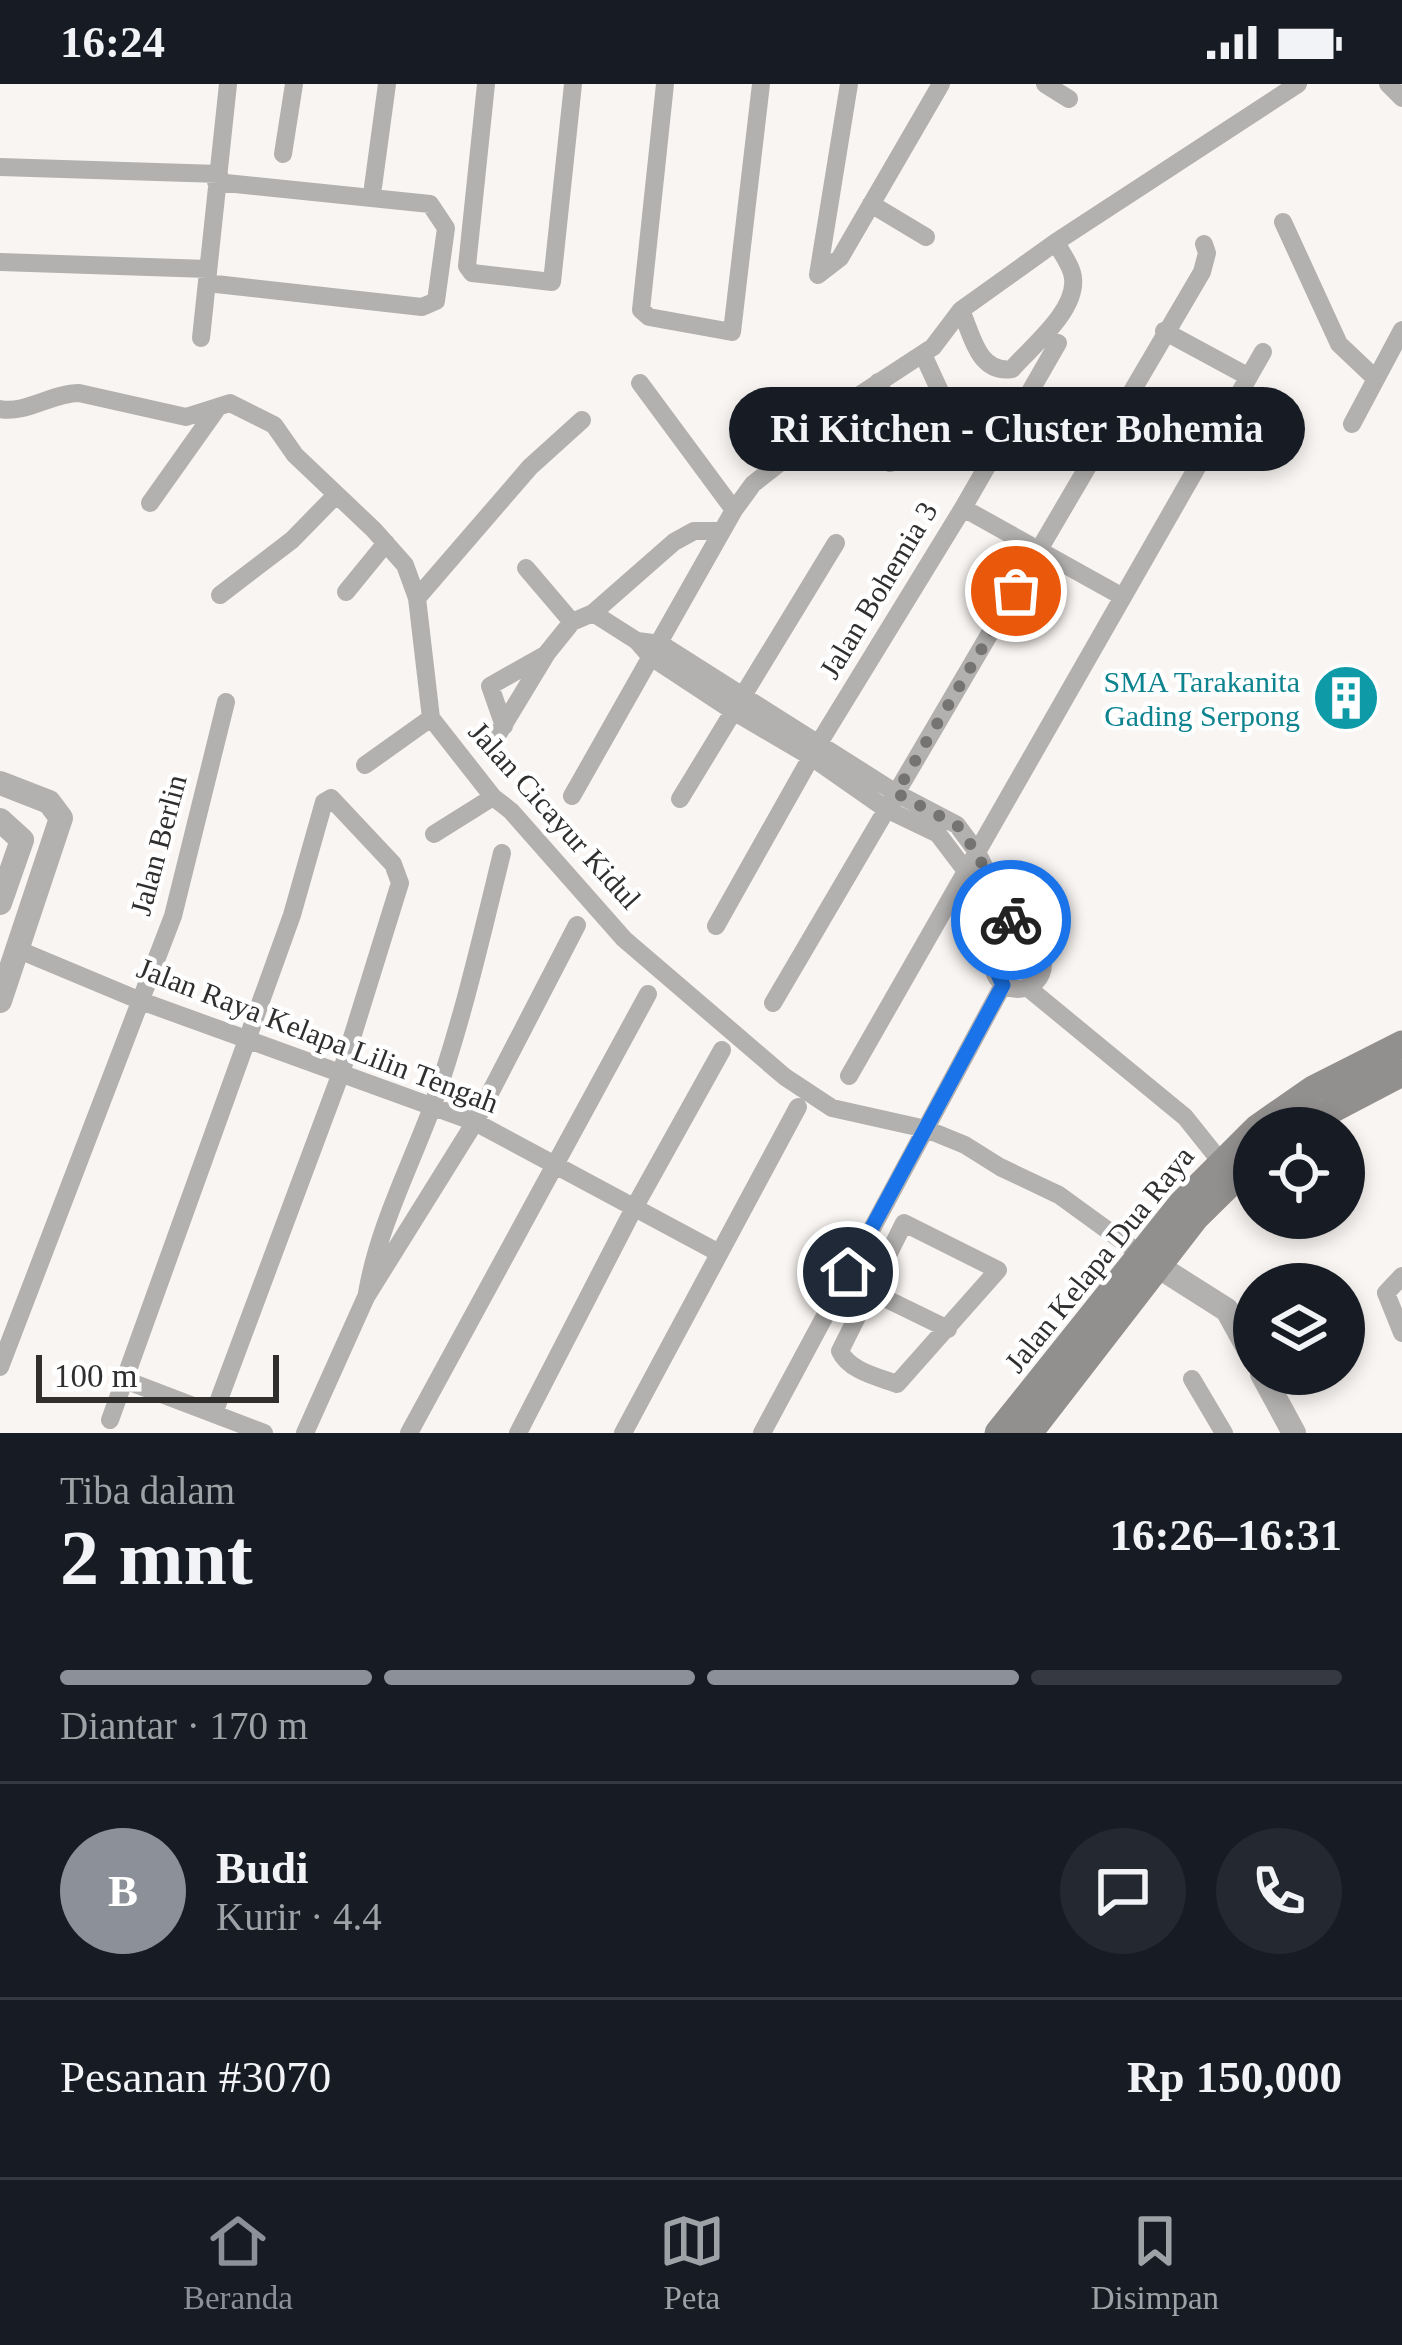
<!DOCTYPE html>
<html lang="id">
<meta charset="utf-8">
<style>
body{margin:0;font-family:"Times New Roman",serif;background:#242831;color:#f1f3f6;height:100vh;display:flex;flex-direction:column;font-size:45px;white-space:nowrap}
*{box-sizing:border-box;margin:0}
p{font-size:39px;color:#9ea1a6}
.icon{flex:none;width:66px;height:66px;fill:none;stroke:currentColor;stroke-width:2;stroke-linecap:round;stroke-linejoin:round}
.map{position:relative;height:1349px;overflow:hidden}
.side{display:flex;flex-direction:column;background:#171b24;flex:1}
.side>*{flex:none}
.fabs{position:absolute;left:1233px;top:1023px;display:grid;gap:24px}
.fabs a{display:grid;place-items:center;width:132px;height:132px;border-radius:50%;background:#171b24;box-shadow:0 6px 18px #0003;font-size:60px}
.scale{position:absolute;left:36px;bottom:30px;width:243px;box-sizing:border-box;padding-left:12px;border:6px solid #302f2e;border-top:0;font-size:33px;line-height:42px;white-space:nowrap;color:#302f2e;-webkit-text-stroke:9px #fff;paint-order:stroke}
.pin{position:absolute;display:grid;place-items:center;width:102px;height:102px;color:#fff;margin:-51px;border:6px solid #fff;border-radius:50%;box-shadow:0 3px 12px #0007}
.courier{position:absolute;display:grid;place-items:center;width:120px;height:120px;margin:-60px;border:9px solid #1a73e8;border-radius:50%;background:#fff;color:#222;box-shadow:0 3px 15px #0007}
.bubble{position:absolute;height:84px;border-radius:42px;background:#171b24;box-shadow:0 6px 18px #0003;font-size:39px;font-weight:700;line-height:84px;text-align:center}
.summary em{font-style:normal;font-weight:700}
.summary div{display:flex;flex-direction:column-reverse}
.summary{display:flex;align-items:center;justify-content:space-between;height:204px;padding:0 60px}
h1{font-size:78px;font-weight:700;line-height:90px}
.bar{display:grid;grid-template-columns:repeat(4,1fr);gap:18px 12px;align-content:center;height:144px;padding:0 60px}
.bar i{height:15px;border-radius:9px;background:#363941}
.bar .on{background:#8c9099}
.bar p{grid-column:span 4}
.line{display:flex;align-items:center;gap:30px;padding:0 60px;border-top:3px solid #363941}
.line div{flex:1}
.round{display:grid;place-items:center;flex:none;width:126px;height:126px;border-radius:63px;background:#242831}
.status{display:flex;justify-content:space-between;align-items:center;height:84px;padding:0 60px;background:#171b24;direction:ltr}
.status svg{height:33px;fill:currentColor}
.dock{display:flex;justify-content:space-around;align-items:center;height:168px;border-top:3px solid #363941;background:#171b24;font-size:33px;color:#9ea1a6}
.dock a{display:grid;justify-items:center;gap:6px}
.dock .on{color:#8c9099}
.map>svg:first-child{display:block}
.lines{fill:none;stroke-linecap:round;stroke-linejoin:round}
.minor{stroke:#b3b1b0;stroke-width:18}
.tertiary{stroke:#b3b1b0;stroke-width:24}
.secondary{stroke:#928f8f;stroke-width:27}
.done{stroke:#767473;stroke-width:12;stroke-dasharray:0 21.6}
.route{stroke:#1a73e8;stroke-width:15}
.labels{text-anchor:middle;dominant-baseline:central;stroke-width:9;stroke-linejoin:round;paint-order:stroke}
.street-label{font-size:30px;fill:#302f2e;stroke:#fff}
.culture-label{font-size:30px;fill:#0d838f;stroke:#fff;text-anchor:end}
</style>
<div class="status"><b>16:24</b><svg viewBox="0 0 49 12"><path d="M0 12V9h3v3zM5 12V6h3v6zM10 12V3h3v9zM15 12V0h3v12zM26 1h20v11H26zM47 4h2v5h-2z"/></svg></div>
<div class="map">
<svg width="1402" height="1349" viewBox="0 0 1402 1349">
<rect width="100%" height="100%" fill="#f9f5f2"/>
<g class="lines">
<path class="minor" d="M 486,0 L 467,182 L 472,189 L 552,198 L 573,0
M 665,0 L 641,226 L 649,233 L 732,248 L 761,0
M 1045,0 L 1069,15
M 1388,0 L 1402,14
M 283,70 L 294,0
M 0,83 L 219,90
M 373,103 L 387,0
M 871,120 L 926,153
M 1283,138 L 1339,260 L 1376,295
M 0,178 L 208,185
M 818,191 L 840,174 L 941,0
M 818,191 L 849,0
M 207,199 L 422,223 L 436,217 L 446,144 L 430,120 L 216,98
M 961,226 L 1056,158
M 1164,247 L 1249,293
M 201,254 L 228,0
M 926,277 L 956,342 L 993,373
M 878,298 L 897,336 L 918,360 L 914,371 L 890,379
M 640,299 L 734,426
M 852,316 L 933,263 L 961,226 C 972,251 978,290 1012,285 C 1031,263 1077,227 1073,194 C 1072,182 1061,169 1056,158 L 1298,0
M 0,325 C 26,330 52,309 79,309 L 186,333 L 230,319 L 274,341 L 295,371 L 374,446 L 405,481 L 417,514 L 431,634 L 493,713 L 511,727 L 624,855 L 785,993 L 832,1024 L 926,1045 L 965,1061 L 1000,1083 L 1059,1111 L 1143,1172
M 1352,340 L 1402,246
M 956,342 L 1017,331
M 150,419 L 216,326
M 963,424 L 1123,513
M 526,484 L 572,538
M 346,508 L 386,459
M 220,511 L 292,456 L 336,411
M 417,514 L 530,383 L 582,336
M 593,529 L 637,557 L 651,573 L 733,627 L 813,674 L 886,725 L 938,750 L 966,787 L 1004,859
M 637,557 L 661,560 L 896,709 L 957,741 L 977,768 L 1020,856
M 504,642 L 490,602 L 543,572
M 489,665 L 547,569 L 572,538 L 593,529 L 674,458 L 694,447 L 722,447
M 365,681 L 431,634
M 572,712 L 734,426 L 753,400 L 809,356
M 680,715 L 836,459
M 434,750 L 493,713
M 716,842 L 819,659 L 963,424 L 1058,259
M993 880a25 25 0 1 1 50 0a25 25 0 1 1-50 0Z
M 19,866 L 141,917 L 475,1038 L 719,1169
M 1027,903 L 1185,1033 L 1221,1078
M 773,919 L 1202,188 L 1207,169 L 1204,160
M 849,992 L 1263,268
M 904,1139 L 998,1186 L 897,1300 C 878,1293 849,1287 840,1267 Z
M 1402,1192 L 1386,1209 L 1402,1249
M 868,1206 L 948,1245
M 367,1209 C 378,1145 408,1087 431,1026 C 461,943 481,855 502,769
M 0,1283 L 173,832 L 226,618
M 1192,1295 L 1224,1349
M 125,1296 L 264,1349
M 110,1336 L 292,831 L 324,718 L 331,714 L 393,780 L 400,799 L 341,989 L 214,1329
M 305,1349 L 366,1213 L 475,1038 L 577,841
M 409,1349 L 648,910
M 518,1349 L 634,1124 L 722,966
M 623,1349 L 798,1023
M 762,1349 L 1003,901"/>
<path class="tertiary" d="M 0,699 L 49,718 L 61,734 L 0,917
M 0,736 L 22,756 L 0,819
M 1145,1174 L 1227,1226 L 1254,1275
M 1262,1290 L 1294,1349"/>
<path class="secondary" d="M 1257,1044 L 1313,1005 L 1402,960
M 1297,1044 L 1402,989
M 998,1349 L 1182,1119 L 1254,1047
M 1029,1349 L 1196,1133 L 1254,1076"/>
</g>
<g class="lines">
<path class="done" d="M 1011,836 L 976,768 L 957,741 L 896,709 L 1016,507"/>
<path class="route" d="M 848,1188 L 1003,901 L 993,880 L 1004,859 L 1020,856 L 1011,836"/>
</g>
<defs>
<g id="building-disc" transform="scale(3.45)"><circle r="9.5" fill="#0f9aa8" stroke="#fff"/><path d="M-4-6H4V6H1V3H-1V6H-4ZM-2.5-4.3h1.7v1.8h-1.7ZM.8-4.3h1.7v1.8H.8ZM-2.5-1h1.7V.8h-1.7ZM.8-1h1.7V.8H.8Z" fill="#fff"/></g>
</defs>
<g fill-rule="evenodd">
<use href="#building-disc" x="1346" y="614"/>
</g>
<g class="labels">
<g class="street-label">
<text transform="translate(878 506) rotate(-59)">Jalan Bohemia 3</text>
<text transform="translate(555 731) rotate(48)">Jalan Cicayur Kidul</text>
<text transform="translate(158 761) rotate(-75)">Jalan Berlin</text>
<text transform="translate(318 951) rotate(21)">Jalan Raya Kelapa Lilin Tengah</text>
<text transform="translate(1099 1175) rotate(-51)">Jalan Kelapa Dua Raya</text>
</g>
<g class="culture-label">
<text x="1300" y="597">SMA Tarakanita<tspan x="1300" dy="34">Gading Serpong</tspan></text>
</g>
</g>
</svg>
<div class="fabs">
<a><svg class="icon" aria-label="locate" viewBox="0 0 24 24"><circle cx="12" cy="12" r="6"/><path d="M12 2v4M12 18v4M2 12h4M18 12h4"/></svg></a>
<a><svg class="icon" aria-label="layers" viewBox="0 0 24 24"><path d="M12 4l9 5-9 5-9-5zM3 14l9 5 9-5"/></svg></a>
</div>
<div class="scale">100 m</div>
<div class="pin" style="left:1016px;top:507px;background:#ea580c"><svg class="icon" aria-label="bag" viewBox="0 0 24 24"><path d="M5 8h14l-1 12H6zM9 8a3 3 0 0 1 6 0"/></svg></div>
<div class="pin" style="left:848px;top:1188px;background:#1f2937"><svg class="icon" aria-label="home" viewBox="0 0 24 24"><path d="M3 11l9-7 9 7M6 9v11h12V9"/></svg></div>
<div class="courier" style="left:1011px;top:836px"><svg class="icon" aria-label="bike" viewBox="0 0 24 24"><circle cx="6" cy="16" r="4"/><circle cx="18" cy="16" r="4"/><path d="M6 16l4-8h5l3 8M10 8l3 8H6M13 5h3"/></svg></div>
<div class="bubble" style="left:729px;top:303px;width:576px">Ri Kitchen - Cluster Bohemia</div>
</div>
<section class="side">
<div class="summary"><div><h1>2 mnt</h1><p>Tiba dalam</p></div><em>16:26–16:31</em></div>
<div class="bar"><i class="on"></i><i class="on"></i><i class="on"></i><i></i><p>Diantar · 170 m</p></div>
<div class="line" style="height:216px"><b class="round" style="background:#8c9099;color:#fff">B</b><div><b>Budi</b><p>Kurir · 4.4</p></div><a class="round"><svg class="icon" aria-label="chat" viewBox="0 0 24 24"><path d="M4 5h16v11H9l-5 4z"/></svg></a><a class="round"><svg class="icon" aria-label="phone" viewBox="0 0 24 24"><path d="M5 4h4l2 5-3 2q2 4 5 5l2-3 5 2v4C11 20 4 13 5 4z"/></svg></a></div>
<div class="line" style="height:156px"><div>Pesanan #3070</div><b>Rp 150,000</b></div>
</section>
<nav class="dock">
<a class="on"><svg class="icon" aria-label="home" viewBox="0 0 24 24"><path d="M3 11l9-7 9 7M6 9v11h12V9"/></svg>Beranda</a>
<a><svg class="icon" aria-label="map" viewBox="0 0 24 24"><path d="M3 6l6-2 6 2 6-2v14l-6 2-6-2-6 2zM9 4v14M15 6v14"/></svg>Peta</a>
<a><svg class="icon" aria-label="saved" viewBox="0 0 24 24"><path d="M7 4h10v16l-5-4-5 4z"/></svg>Disimpan</a>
</nav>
